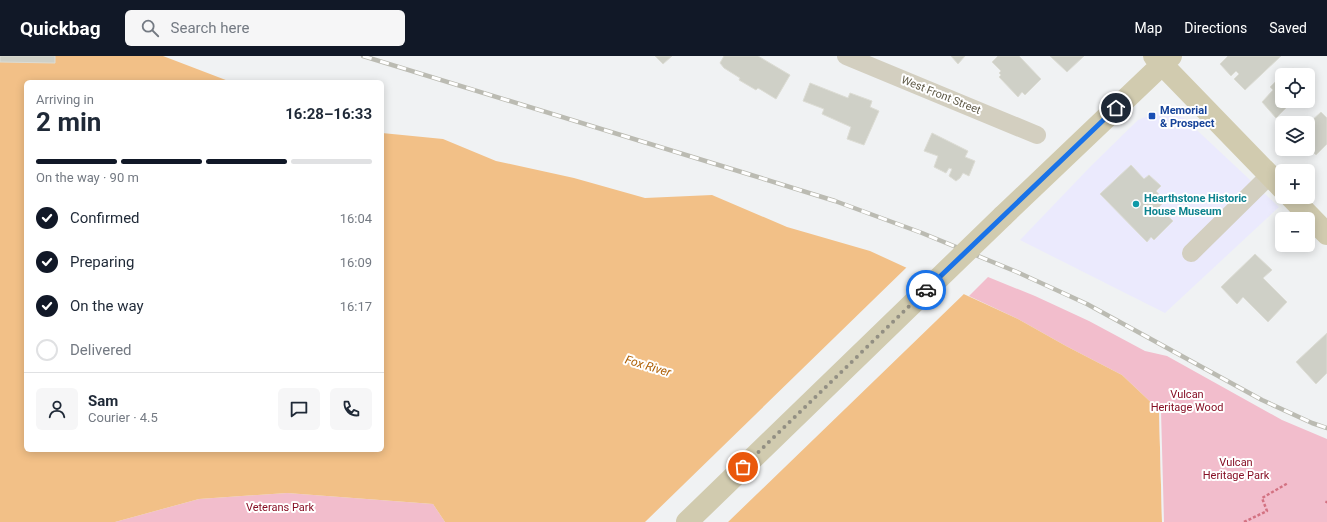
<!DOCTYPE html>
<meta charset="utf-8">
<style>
body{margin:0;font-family:Roboto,sans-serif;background:#f6f6f7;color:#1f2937;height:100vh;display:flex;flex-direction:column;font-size:15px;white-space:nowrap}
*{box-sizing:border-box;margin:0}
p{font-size:13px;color:#747a83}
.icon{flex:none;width:22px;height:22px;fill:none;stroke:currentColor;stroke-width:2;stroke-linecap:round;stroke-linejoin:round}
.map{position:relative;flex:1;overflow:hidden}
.panel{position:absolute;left:24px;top:24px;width:360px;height:372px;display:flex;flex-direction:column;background:#fff;border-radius:6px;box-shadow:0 2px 10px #0003}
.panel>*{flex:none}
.controls{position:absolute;left:1275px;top:12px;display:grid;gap:8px}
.controls a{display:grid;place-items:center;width:40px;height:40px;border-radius:6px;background:#fff;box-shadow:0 2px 10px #0003;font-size:20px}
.pin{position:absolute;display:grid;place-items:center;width:34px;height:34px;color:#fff;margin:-17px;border:2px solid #fff;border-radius:50%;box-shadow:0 1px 4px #0007}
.courier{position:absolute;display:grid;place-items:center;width:40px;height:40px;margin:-20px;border:3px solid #1a73e8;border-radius:50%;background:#fff;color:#222;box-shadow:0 1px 5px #0007}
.summary em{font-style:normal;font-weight:700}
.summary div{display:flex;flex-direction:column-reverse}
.summary{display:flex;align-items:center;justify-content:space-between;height:68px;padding:0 12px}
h1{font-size:26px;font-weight:700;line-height:30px}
.bar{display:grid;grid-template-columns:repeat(4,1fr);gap:6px 4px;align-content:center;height:48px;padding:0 12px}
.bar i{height:5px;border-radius:3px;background:#e0e1e3}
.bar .selected{background:#111827}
.bar p{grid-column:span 4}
.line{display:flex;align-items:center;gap:10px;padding:0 12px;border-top:1px solid #e0e1e3}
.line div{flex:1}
.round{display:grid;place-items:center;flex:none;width:42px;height:42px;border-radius:6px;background:#f6f6f7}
ol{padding:0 12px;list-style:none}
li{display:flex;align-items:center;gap:12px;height:44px}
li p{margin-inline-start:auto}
li .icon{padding:4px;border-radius:50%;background:#111827;color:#fff;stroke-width:4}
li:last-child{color:#747a83}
li i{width:22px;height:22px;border:2px solid #e0e1e3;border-radius:50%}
header{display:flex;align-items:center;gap:24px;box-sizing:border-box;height:56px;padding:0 20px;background:#111827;color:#fff}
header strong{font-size:19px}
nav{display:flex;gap:22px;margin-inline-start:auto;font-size:14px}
.search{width:280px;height:36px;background:#f6f6f7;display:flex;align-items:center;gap:10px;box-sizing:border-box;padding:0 14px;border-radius:6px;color:#747a83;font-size:15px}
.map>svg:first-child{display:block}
.commercial{fill:#ebeafd}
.green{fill:#f2bdcc}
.water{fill:#f2c087}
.pier{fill:#f0f2f3}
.building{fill:#cfd0c7;stroke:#dcdcd4}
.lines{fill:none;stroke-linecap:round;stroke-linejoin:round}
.path{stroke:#d37282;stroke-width:2.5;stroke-dasharray:3 2;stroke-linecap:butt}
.minor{stroke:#d3cfc0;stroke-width:18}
.major{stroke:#d1cbaf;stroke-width:22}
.rail-casing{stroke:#bbbbb2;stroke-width:4.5}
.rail{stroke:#fff;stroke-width:3;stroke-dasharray:9;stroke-linecap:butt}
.major-bridge{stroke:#d1cbaf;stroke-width:22}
.done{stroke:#928f83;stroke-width:4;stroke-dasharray:0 7.2}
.route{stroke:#1a73e8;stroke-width:5}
.transit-dot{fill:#1a4fb4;stroke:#fff;stroke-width:1.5}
.culture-dot{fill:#0f9aa8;stroke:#fff;stroke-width:1.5}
.labels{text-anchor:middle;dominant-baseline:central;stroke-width:4;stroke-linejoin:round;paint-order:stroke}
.street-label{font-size:11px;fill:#5f5a47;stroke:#fff}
.transit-label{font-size:11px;font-weight:bold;fill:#164399;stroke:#fff;text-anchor:start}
.culture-label{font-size:11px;font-weight:bold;fill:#0d838f;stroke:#fff;text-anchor:start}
.park-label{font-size:11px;fill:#871126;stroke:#fff}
.water-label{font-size:12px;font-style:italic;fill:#ae5f04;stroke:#fff}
</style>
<header>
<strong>Quickbag</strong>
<div class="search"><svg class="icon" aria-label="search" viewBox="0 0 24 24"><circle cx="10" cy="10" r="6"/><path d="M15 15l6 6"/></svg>Search here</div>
<nav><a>Map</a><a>Directions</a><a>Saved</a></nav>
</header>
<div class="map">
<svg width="1327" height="466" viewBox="0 0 1327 466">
<rect width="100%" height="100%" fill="#f0f2f3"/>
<path class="commercial" d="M 1158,56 L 1167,56 L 1184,62 L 1279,151 L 1165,257 L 1020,184 L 1090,111 L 1138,64 Z"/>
<path class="green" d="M 988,221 L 1035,240 L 1089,265 L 1145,295 L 1167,300 L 1282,364 L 1327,383 L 1327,466 L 1162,466 L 1159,354 L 1122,319 L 1066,290 L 1018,263 L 969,240 Z
M 287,437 L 433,448 L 445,466 L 115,466 L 199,443 Z"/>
<path class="water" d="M 0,0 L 163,0 L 231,26 L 26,26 L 26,394 L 382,394 L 382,77 L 443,83 L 496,105 L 574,122 L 645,142 L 712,139 L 787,171 L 870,195 L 1018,263 L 1066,290 L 1122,319 L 1159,354 L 1162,466 L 445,466 L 433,448 L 287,437 L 199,443 L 115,466 L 0,466 Z"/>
<path class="pier" d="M 908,210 L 966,236 L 728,466 L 645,466 Z
M 1159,354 L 1161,355 L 1164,466 L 1162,466 Z"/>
<path class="building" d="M 0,0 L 55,0 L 55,7 L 0,6 Z
M 655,0 L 672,0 L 663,8 Z
M 724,0 L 758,0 L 790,19 L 776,43 L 758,32 L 756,34 L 739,24 L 740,22 L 724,12 L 720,7 Z
M 951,0 L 965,0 L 958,8 Z
M 998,0 L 1019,0 L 1041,23 L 1025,39 L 1022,36 L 1018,41 L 999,21 L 1001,19 L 999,17 L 1001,15 L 992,6 Z
M 1050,0 L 1084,0 L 1067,16 Z
M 1228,0 L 1281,0 L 1245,34 L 1234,23 L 1239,18 L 1236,15 L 1231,20 L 1220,8 Z
M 1293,12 L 1299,17 L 1301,19 L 1285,19 Z
M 1281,20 L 1282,45 L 1297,45 L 1290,52 L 1288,50 L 1276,62 L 1262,46 L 1273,34 L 1270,31 Z
M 810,27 L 848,42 L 850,37 L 872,45 L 870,51 L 879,55 L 864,89 L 847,83 L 851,71 L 822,58 L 824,53 L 803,45 Z
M 1321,56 L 1327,62 L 1327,88 L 1316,99 L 1311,94 L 1307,97 L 1303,93 L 1308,93 L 1308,68 Z
M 932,77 L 968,95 L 965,101 L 975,105 L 969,120 L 963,117 L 960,122 L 956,125 L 949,120 L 952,113 L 949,112 L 946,117 L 934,111 L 938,100 L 924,95 Z
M 1131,109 L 1144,123 L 1149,119 L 1161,130 L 1156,135 L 1165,145 L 1159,151 L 1173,165 L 1154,184 L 1151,181 L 1147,186 L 1100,138 Z
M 1255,198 L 1272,214 L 1263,222 L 1287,246 L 1268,266 L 1243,241 L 1237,248 L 1221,231 Z
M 1327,277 L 1327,317 L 1316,328 L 1296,306 Z"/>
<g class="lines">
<path class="path" d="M 1326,447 L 1327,445
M 1244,466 L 1267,455 L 1262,442 L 1288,427"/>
<path class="minor" d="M 846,0 L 1037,79
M 1191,197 L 1270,119"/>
<path class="major" d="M 1154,0 L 1282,132
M 1291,141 L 1327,178
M 1003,160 L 1171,0"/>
<g class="rail-casing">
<path id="rail" d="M 363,0 L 748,118 L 835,145 L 922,177 L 1017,216 L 1087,248 L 1262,344 L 1312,367 L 1327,372"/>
</g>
<use href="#rail" class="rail"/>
<path class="major-bridge" d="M 687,466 L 1003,160"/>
</g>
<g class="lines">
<path class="done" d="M 743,411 L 926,234"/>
<path class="route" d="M 926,234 L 1116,52"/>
</g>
<rect class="transit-dot" x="1148" y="56" width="8" height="8" rx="2"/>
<circle class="culture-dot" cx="1136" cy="148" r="4"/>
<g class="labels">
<g class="street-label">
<text transform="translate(941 39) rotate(22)">West Front Street</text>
</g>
<g class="transit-label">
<text x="1160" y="54">Memorial<tspan x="1160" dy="13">&amp; Prospect</tspan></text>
</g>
<g class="culture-label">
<text x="1144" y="142">Hearthstone Historic<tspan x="1144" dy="13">House Museum</tspan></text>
</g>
<g class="park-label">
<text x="1187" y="338">Vulcan<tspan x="1187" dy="13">Heritage Wood</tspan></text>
<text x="1236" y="406">Vulcan<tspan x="1236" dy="13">Heritage Park</tspan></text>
<text x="280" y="451">Veterans Park</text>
</g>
<g class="water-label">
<text transform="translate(648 310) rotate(17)">Fox River</text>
</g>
</g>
</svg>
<div class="controls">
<a><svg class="icon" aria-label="locate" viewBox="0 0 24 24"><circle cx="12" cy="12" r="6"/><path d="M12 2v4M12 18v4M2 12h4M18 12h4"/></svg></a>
<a><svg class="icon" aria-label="layers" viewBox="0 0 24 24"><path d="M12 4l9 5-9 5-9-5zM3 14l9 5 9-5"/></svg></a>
<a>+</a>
<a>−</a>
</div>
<div class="pin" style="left:743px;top:411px;background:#ea580c"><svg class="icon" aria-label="bag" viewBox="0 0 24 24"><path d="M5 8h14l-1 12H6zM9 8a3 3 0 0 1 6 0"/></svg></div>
<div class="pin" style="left:1116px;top:52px;background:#1f2937"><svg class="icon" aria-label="home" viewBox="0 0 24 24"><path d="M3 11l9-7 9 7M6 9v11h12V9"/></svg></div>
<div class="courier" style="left:926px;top:234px"><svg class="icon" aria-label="car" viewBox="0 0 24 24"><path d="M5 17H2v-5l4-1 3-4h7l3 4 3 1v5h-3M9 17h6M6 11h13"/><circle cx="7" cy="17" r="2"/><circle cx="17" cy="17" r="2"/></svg></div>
<section class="panel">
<div class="summary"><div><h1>2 min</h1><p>Arriving in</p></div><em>16:28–16:33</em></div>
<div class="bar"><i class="selected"></i><i class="selected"></i><i class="selected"></i><i></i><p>On the way · 90 m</p></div>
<ol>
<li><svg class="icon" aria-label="check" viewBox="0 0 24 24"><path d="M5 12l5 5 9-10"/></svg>Confirmed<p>16:04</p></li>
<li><svg class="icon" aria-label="check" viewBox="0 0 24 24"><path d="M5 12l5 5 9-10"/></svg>Preparing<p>16:09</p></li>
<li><svg class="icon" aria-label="check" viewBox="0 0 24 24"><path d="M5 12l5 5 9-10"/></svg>On the way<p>16:17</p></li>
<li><i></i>Delivered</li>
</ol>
<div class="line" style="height:72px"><a class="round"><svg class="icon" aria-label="person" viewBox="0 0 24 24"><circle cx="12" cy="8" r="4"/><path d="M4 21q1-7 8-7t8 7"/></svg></a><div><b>Sam</b><p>Courier · 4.5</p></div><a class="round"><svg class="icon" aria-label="chat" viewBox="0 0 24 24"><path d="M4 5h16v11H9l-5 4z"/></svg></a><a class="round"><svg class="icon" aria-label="phone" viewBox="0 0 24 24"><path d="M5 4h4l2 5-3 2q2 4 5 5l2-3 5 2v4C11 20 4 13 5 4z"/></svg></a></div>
</section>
</div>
